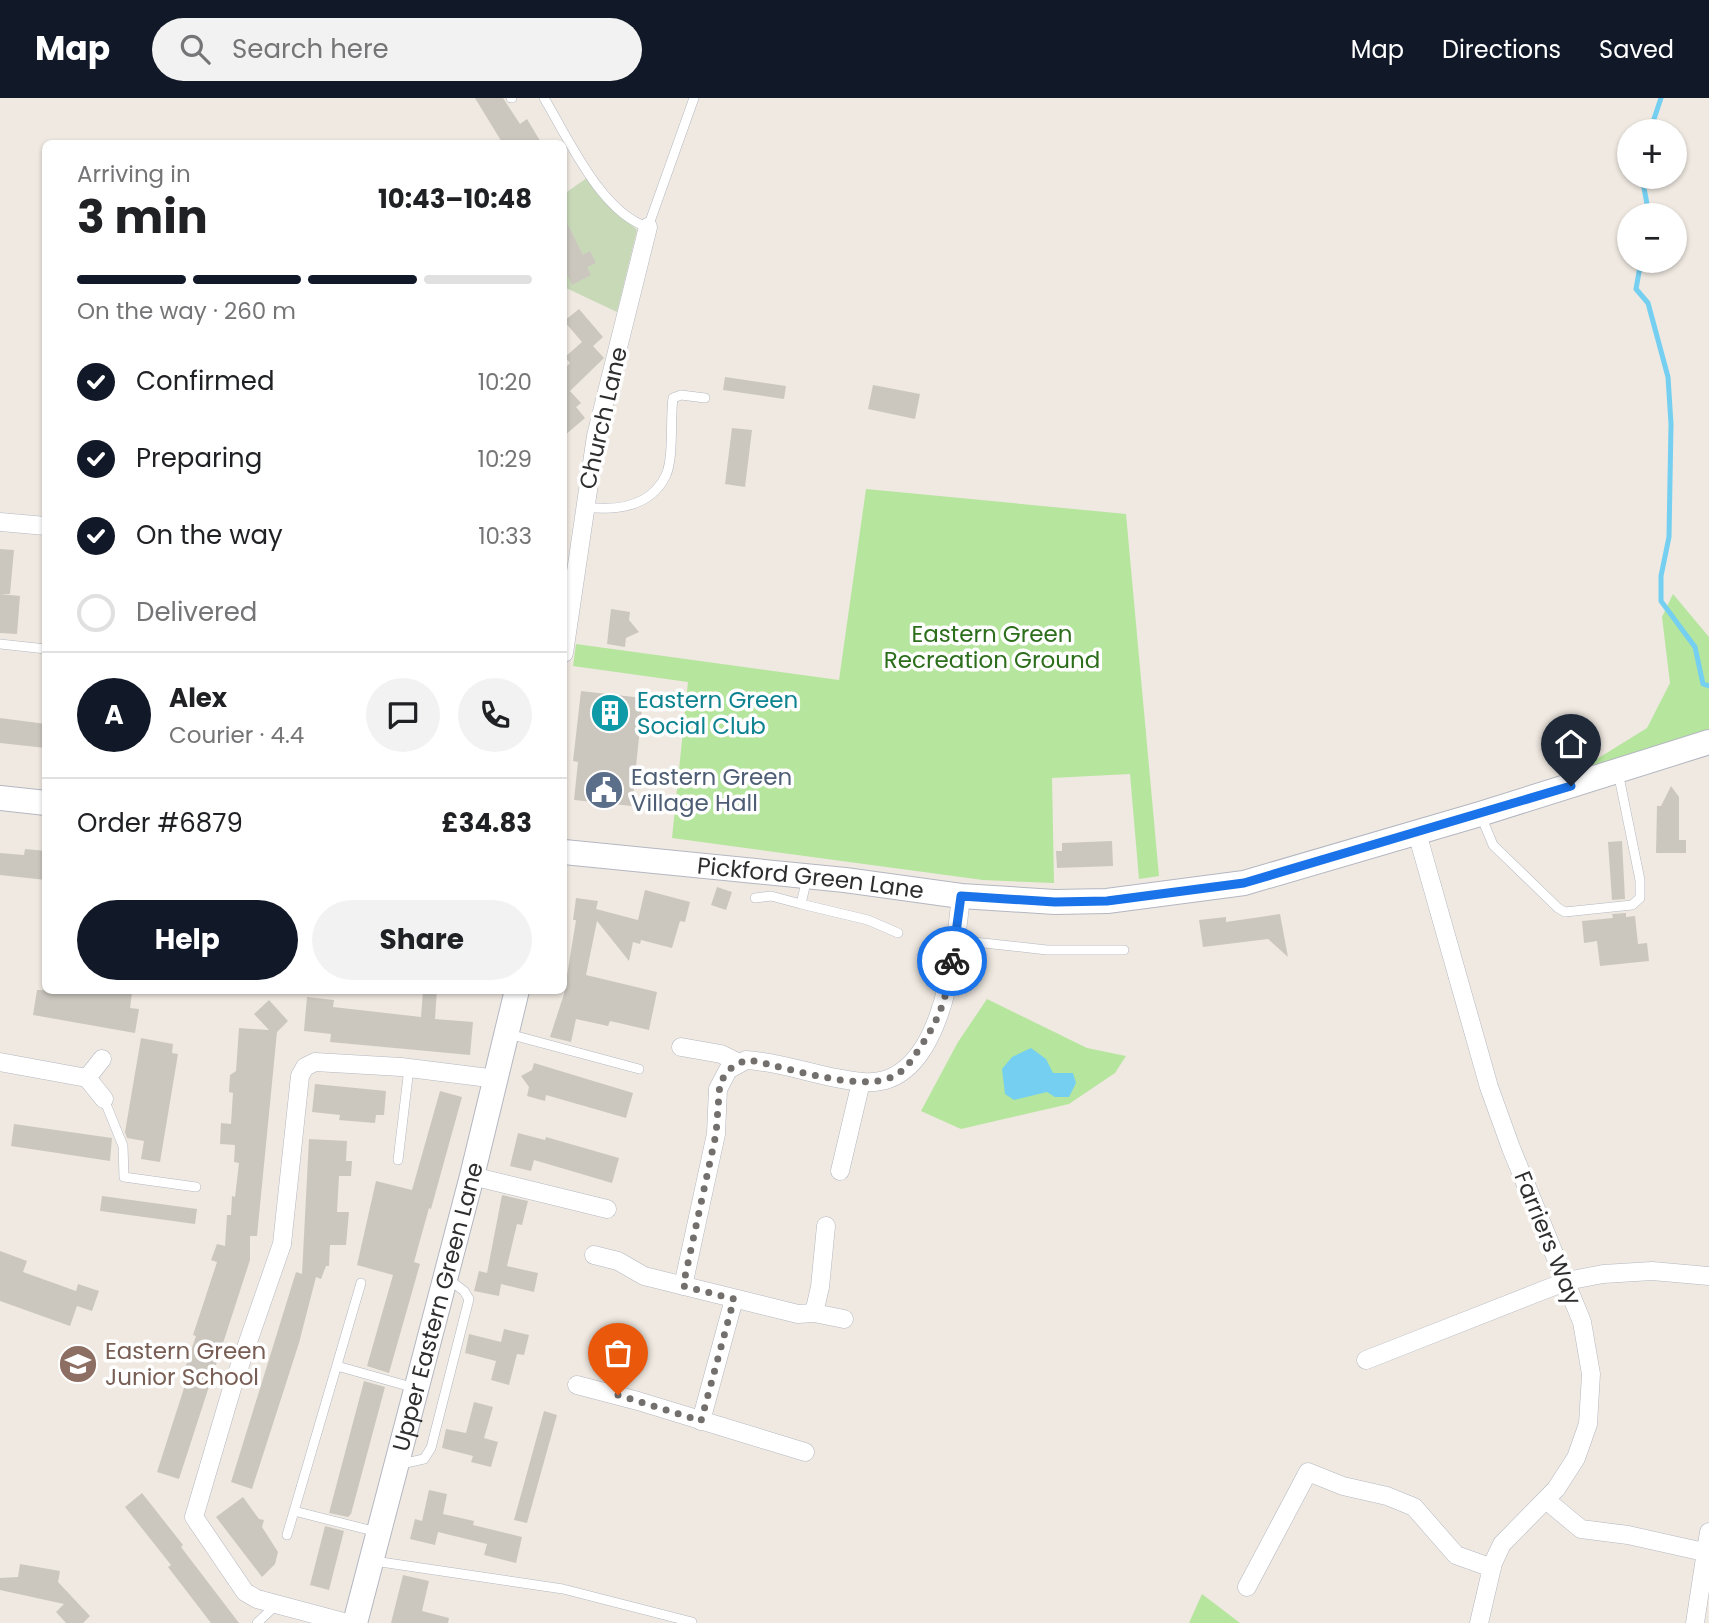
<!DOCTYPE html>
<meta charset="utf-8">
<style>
body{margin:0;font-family:Poppins,sans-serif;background:#f2f2f2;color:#202124;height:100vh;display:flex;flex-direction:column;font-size:26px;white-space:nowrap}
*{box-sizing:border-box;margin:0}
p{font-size:23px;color:#757577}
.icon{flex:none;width:38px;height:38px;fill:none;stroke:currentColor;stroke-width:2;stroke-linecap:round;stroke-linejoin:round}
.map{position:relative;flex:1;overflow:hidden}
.side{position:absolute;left:42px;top:42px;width:525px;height:854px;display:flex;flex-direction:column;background:#fff;border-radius:10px;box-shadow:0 2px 5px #0004}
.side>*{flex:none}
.buttons{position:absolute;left:1617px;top:21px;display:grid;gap:14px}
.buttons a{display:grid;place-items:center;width:70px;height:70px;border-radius:50%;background:#fff;box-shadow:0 2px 5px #0004;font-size:35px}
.pin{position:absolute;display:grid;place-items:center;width:60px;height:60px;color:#fff;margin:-72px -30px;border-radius:50% 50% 50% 0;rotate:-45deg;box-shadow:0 0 7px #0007}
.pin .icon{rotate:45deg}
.courier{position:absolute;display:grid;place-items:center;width:70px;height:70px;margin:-35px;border:5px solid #1a73e8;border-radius:50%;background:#fff;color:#222;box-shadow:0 2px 9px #0007}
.overview em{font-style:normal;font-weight:700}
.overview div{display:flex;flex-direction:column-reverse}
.overview{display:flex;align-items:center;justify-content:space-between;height:119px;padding:0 35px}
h1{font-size:46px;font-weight:700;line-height:52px}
.bar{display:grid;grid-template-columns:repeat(4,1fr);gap:10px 7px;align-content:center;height:84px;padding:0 35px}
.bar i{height:9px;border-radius:5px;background:#e0e0e0}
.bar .current{background:#111827}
.bar p{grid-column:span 4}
.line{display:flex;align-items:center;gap:18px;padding:0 35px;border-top:2px solid #e0e0e0}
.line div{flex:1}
.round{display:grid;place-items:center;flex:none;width:74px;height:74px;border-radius:37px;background:#f2f2f2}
ol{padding:0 35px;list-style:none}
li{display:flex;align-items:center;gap:21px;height:77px}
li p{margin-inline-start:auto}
li .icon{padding:7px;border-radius:50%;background:#111827;color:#fff;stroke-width:4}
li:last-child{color:#757577}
li i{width:38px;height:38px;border:4px solid #e0e0e0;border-radius:50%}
.primary-button{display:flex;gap:14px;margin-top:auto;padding:14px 35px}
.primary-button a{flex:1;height:80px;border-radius:42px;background:#111827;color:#fff;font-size:28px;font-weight:700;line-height:80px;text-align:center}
.primary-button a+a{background:#f2f2f2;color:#202124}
header{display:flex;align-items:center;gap:42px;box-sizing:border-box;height:98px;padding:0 35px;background:#111827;color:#fff}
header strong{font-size:33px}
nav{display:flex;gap:38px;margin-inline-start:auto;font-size:24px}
.search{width:490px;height:63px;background:#f2f2f2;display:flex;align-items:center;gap:18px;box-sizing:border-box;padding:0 24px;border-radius:38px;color:#757577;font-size:26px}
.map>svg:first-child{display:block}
.green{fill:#b6e59e}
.cemetery{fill:#c8d9b8}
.water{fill:#75cff0}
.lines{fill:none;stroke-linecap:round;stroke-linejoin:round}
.stream{stroke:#75cff0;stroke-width:5}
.building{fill:#cbc7bf}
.lane-casing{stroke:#b4b7c1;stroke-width:10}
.street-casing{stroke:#b4b7c1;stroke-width:19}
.secondary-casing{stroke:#b4b7c1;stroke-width:26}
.lane{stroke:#fff;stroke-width:9}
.street{stroke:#fff;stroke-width:18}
.secondary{stroke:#fff;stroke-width:24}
.done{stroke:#726f6d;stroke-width:7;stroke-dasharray:0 12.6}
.route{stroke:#1a73e8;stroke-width:9}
.labels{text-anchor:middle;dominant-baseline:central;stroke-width:7;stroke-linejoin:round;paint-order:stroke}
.street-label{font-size:23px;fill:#2e2e2e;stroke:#fff}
.park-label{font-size:23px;fill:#2c6e1b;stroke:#fff}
.culture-label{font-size:23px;fill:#0d838f;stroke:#fff;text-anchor:start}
.service-label{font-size:23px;fill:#4e5e75;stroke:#fff;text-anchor:start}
.education-label{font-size:23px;fill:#785e54;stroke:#fff;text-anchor:start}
</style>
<header>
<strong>Map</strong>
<div class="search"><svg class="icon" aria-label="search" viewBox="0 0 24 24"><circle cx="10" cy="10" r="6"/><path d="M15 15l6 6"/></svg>Search here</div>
<nav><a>Map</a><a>Directions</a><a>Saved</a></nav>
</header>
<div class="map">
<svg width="1709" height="1525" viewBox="0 0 1709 1525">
<rect width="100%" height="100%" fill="#efe9e1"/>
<path class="green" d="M 866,391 L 1126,416 L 1159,778 L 1139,781 L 1130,676 L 1052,680 L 1054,785 L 983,782 L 672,740 L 688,584 L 573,568 L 576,546 L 839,582 Z
M 1673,496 L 1709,539 L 1709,634 L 1610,667 L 1584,669 L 1647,630 L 1670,585 L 1662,519 Z
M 987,901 L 1087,950 L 1126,958 L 1115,975 L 1069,1006 L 961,1031 L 921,1013 L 958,944 Z
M 1202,1496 L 1240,1525 L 1189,1525 Z"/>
<path class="cemetery" d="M 591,77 L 615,112 L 637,132 L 617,214 L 564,189 L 564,96 Z"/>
<path class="water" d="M 1031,950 L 1046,961 L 1053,975 L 1073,975 L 1076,985 L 1069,999 L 1055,999 L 1047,994 L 1014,1002 L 1005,996 L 1002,971 L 1012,959 Z"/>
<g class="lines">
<path class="stream" d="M 1650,33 L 1661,0
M 1642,79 L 1649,117
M 1641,163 L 1636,191 L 1648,205 L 1668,279 L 1671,326 L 1669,439 L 1661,478 L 1661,503 L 1695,549 L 1703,586 L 1709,588"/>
</g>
<path class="building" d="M 475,0 L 503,0 L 520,26 L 527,21 L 542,46 L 503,46 Z
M 564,119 L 583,157 L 590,153 L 596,165 L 587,169 L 591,177 L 572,187 L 564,170 Z
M 579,211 L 603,239 L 593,248 L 604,260 L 570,293 L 581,305 L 576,309 L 585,320 L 564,338 L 564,271 L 570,265 L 565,259 L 582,244 L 564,223 Z
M 725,279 L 786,288 L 784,301 L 723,292 Z
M 873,287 L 920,296 L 915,321 L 868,311 Z
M 732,330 L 752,332 L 745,389 L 725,386 Z
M 0,451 L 14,452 L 10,496 L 0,496 Z
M 0,496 L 20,498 L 17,536 L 0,535 Z
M 611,511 L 630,514 L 629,522 L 639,534 L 626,540 L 625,549 L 607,546 Z
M 581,593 L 643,600 L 632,708 L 574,702 L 578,664 L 573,663 Z
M 0,620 L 46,626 L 46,650 L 0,645 Z
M 1671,688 L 1679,699 L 1679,742 L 1686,742 L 1686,755 L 1656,755 L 1657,708 L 1661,708 Z
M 1112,743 L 1113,768 L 1057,770 L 1056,753 L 1062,753 L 1062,745 Z
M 1622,743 L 1625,801 L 1612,802 L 1608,744 Z
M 25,751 L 46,753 L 46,782 L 0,777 L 0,755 L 24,757 Z
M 717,789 L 732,794 L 726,812 L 711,807 Z
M 645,792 L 690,804 L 685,824 L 680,823 L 672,850 L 641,842 L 640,846 L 633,844 L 629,863 L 597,823 L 586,877 L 657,894 L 649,932 L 610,923 L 608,928 L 576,921 L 571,944 L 550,939 L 564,896 L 576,822 L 573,822 L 576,800 L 598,803 L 596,811 L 638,822 Z
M 1626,815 L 1626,819 L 1635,818 L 1638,846 L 1647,845 L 1649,863 L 1600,868 L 1597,843 L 1584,845 L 1582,823 L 1613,820 L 1612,816 Z
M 1280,816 L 1288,859 L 1268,841 L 1203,849 L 1199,822 L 1226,819 L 1226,824 Z
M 37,892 L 132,895 L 130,910 L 139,911 L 135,935 L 33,917 Z
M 423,892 L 437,892 L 435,921 L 473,924 L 470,957 L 330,944 L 331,936 L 304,933 L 307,899 L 334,902 L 333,909 L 421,919 Z
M 269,902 L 288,923 L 277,934 L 257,1138 L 250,1138 L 250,1162 L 179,1381 L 157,1374 L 185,1287 L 180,1285 L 196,1238 L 193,1237 L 217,1164 L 211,1162 L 217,1146 L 225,1148 L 227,1117 L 231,1117 L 232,1098 L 235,1099 L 239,1065 L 234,1064 L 235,1047 L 220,1046 L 221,1025 L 231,1026 L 233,995 L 229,994 L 230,977 L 236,973 L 239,930 L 269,932 L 254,916 Z
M 141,940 L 173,946 L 172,955 L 178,956 L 160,1064 L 141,1061 L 144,1043 L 127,1040 L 125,1034 Z
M 534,965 L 633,995 L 626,1020 L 546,997 L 545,1003 L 527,998 L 529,989 L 521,978 L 532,972 Z
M 315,986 L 386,993 L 384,1017 L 376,1017 L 375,1025 L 339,1022 L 340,1017 L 312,1014 Z
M 440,993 L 462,999 L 431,1111 L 429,1110 L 414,1164 L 420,1166 L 389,1275 L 367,1268 L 393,1177 L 357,1167 L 376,1083 L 412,1092 Z
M 14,1026 L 112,1040 L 110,1063 L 11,1048 Z
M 518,1035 L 545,1042 L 546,1039 L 619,1060 L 612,1085 L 534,1062 L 531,1073 L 510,1068 Z
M 309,1041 L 347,1043 L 346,1063 L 352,1063 L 351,1078 L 339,1078 L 337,1114 L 349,1114 L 346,1147 L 330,1147 L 329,1168 L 326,1168 L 321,1181 L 316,1179 L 299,1245 L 252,1391 L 231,1384 L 296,1174 L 302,1176 Z
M 502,1097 L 528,1103 L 522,1127 L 517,1126 L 507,1168 L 538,1175 L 534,1194 L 501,1186 L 499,1198 L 474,1193 L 479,1173 L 487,1175 Z
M 102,1098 L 197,1111 L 195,1126 L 100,1113 Z
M 0,1153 L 27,1163 L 23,1174 L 76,1193 L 78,1186 L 99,1193 L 92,1213 L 77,1208 L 70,1228 L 0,1203 Z
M 504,1231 L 529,1237 L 524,1257 L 517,1256 L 509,1287 L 491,1282 L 496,1263 L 465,1255 L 469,1236 L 501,1244 Z
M 364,1283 L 385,1289 L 351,1416 L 348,1419 L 329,1415 Z
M 474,1304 L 493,1309 L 484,1340 L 498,1344 L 491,1369 L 471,1364 L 473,1358 L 442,1350 L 446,1331 L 466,1335 Z
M 544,1313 L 557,1317 L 527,1425 L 514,1422 Z
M 429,1392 L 447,1396 L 443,1416 L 474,1423 L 473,1427 L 522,1439 L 516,1465 L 484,1457 L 487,1446 L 438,1434 L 435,1447 L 410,1441 L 415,1421 L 422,1423 Z
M 142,1395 L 183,1447 L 181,1449 L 239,1525 L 211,1525 L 168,1469 L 171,1467 L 125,1409 Z
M 243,1399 L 259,1421 L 264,1422 L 262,1429 L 278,1454 L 275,1466 L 262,1479 L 216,1419 Z
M 325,1428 L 344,1433 L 329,1492 L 310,1487 Z
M 20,1466 L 60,1473 L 58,1484 L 90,1518 L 83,1525 L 66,1525 L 56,1514 L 64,1506 L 0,1492 L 0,1480 L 18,1479 Z
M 403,1477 L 429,1483 L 422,1513 L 449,1520 L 448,1525 L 391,1525 Z"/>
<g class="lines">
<g class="lane-casing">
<path id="lane" d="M 511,0 L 512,0
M 544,0 C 568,40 602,116 648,129 L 694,0
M 585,409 C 616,413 651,409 666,377 C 674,359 670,321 673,300 L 681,297 L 705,300
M 0,546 L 46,551
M 1481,718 L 1493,747 L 1558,810 L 1565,814 L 1632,807 L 1640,800 L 1640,782 L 1618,674
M 807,780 L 801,806 L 868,822 L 898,835
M 755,800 L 771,798 L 801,806
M 956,842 L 1047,852 L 1124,852
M 509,936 L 639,971
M 104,1001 L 123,1048 L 124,1079 L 196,1089
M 398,1062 L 409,970
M 337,1268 L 415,1290
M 401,1366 L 424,1361 L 431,1350 L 469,1201 L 464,1193 L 447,1180
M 294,1413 L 377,1434
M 287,1437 L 361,1185
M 374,1463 L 563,1491 L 692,1524
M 257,1525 L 277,1506"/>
</g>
<g class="street-casing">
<path id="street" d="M 0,424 L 46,428
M 564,555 L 596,338 L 648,129
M 1417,735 L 1489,989 L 1511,1050 L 1582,1224 L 1591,1276 L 1588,1326 L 1576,1360 L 1556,1391 L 1502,1446 L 1493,1465 L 1479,1525
M 681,949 L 721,956 L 739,965
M 102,961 L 87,980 L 104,1001
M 0,964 L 87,980
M 840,1073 L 861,984
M 472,1078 L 607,1111
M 594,1157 L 618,1163 L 644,1178 L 798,1216 L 814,1215 L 844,1221
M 683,1188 L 716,1036 L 718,991 L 728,972 L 746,962 C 785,964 823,981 863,984 C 943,991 955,853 961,798
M 814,1215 L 820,1189 L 826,1128
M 1366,1262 L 1567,1183 L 1603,1176 L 1652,1173 L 1709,1178
M 577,1287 L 638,1303 L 805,1354
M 701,1323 L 734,1201
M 1546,1402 L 1581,1431 L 1628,1437 L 1704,1454
M 1247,1489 L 1308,1374 L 1343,1388 L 1387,1398 L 1414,1409 L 1456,1457 L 1492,1470
M 347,1525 L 257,1501 L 245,1494 L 194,1419 L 232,1290 L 282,1146 L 300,978 L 305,969 L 315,964 L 401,969 L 497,981
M 1695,1525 L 1709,1434"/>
</g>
<g class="secondary-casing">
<g id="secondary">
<path d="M 0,700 L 46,705"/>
<path id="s1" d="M 564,754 L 845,782 L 961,798 L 1055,804 L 1107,803 L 1244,785 L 1480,716 L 1709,644"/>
<path id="s2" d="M 355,1525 L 472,1078 L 517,892"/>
</g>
</g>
<use href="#lane" class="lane"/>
<use href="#street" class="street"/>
<use href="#secondary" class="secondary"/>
</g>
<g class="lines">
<path class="done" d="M 618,1297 L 701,1323 L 734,1201 L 683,1188 L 716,1036 L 720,984 L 732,969 L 746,962 L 754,963 C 789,970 861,994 892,979 C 906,973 913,960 921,948 C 941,918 947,898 952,863"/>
<path class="route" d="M 952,863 L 961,798 L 1055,804 L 1107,803 L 1244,785 L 1571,688"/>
</g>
<defs>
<g id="building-disc" transform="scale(2.0125)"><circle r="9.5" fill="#0f9aa8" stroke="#fff"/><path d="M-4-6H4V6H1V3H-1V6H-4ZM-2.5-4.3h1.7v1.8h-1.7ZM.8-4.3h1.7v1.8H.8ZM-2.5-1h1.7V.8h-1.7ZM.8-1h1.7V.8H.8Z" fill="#fff"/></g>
<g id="civic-disc" transform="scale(2.0125)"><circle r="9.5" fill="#5c6f8a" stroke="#fff"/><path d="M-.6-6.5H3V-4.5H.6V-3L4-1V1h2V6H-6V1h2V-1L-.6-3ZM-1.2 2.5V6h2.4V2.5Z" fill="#fff"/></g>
<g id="school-disc" transform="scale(2.0125)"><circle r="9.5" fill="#8d6e63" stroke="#fff"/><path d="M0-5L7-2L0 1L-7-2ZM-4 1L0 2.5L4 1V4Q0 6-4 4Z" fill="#fff"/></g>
</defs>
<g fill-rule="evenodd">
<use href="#building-disc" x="610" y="615"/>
<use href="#civic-disc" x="604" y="692"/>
<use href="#school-disc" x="78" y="1266"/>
</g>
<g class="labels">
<g class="street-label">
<text transform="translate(603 320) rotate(-77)">Church Lane</text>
<text stroke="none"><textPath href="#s1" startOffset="248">Pickford Green Lane</textPath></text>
<text transform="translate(1548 1140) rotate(68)">Farriers Way</text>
<text stroke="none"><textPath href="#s2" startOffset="327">Upper Eastern Green Lane</textPath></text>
</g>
<g class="park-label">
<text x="992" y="536">Eastern Green<tspan x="992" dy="26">Recreation Ground</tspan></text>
</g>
<g class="culture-label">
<text x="637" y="602">Eastern Green<tspan x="637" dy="26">Social Club</tspan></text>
</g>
<g class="service-label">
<text x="631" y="679">Eastern Green<tspan x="631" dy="26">Village Hall</tspan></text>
</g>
<g class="education-label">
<text x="105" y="1253">Eastern Green<tspan x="105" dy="26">Junior School</tspan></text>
</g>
</g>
</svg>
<div class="buttons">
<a>+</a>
<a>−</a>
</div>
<div class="pin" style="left:618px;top:1297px;background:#ea580c"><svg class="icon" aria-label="bag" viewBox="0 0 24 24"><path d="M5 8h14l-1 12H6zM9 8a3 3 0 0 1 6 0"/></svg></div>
<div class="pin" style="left:1571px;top:688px;background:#1f2937"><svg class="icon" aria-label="home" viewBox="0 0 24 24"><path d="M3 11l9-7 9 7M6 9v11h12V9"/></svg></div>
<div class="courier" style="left:952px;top:863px"><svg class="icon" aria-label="bike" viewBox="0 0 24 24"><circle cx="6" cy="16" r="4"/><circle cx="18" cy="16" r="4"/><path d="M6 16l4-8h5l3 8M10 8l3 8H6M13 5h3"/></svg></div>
<section class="side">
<div class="overview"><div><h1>3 min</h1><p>Arriving in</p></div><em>10:43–10:48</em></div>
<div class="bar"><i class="current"></i><i class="current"></i><i class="current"></i><i></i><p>On the way · 260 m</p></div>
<ol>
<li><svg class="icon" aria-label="check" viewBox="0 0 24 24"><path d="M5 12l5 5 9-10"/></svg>Confirmed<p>10:20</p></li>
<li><svg class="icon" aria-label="check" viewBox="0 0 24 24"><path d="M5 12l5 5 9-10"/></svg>Preparing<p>10:29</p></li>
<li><svg class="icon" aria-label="check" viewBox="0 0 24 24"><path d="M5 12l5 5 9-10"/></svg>On the way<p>10:33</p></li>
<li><i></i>Delivered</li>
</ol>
<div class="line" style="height:126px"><b class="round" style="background:#111827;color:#fff">A</b><div><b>Alex</b><p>Courier · 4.4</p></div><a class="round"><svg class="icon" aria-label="chat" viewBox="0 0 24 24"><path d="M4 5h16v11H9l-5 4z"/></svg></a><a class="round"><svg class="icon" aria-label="phone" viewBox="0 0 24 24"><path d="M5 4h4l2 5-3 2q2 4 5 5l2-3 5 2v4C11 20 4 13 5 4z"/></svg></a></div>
<div class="line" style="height:91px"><div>Order #6879</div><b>£34.83</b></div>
<div class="primary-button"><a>Help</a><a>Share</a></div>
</section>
</div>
